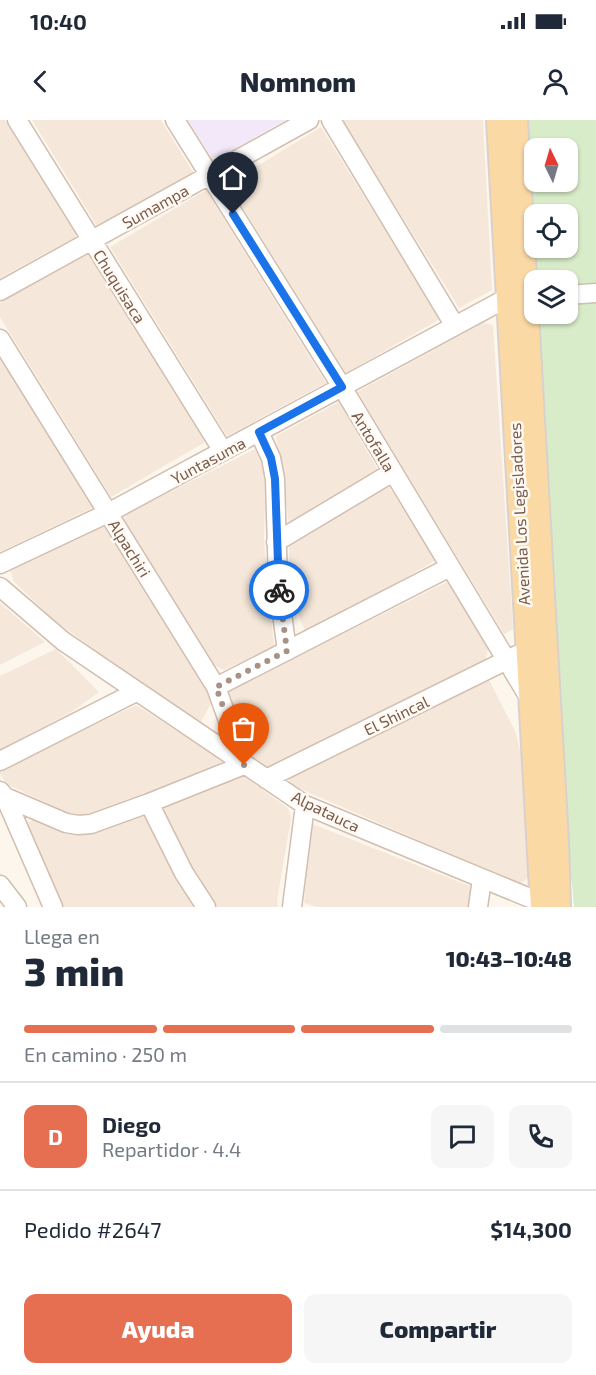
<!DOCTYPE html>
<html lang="es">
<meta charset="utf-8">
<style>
body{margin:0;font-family:"Exo 2",sans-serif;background:#f6f6f7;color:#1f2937;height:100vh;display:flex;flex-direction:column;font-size:22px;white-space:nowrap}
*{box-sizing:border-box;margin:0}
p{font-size:20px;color:#747a83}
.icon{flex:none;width:33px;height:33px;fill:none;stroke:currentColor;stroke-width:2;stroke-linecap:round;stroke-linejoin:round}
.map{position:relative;height:787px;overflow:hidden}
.side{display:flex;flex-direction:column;background:#fff;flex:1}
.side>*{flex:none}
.needle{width:39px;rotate:355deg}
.buttons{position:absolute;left:524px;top:18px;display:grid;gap:12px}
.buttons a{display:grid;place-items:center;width:54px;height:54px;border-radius:12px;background:#fff;box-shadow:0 2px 4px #0004;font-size:30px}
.pin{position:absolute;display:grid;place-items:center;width:51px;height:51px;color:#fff;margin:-62px -26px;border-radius:50% 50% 50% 0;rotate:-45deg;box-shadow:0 0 6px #0007}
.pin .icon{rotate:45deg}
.courier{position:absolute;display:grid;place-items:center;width:60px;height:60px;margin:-30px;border:4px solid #1a73e8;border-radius:50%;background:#fff;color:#222;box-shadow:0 2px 8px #0007}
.overview em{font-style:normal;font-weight:800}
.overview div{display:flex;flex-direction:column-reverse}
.overview{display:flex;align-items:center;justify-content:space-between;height:102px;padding:0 24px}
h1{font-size:39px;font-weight:800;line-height:45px}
.bar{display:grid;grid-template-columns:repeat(4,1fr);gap:9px 6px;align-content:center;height:72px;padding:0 24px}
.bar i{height:8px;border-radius:4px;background:#e0e1e3}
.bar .on{background:#e76f51}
.bar p{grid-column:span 4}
.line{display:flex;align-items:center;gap:15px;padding:0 24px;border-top:2px solid #e0e1e3}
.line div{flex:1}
.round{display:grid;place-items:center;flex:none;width:63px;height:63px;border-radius:12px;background:#f6f6f7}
.primary-button{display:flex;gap:12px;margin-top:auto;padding:12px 24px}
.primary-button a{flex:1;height:69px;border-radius:12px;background:#e76f51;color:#fff;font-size:24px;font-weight:800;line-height:69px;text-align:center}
.primary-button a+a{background:#f6f6f7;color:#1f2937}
.status{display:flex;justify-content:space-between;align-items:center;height:42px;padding:0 30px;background:#fff;direction:ltr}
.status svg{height:16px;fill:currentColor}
header{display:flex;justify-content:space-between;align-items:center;height:78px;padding:0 24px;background:#fff;font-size:27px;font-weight:800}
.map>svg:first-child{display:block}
.residential{fill:#f5e8da}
.education{fill:#f3e8fa}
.green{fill:#d8ecc9;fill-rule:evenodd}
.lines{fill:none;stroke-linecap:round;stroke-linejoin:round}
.minor-casing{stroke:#d1beb0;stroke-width:21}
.major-casing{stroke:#dad1cd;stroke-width:26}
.minor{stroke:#fff;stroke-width:18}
.major{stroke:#fbd9a5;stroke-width:22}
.done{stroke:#a89285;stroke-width:6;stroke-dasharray:0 10.8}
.route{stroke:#1a73e8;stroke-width:8}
.labels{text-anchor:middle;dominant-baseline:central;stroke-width:5;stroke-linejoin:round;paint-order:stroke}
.street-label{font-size:16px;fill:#7a5c4d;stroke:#fffaf3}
</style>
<div class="status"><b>10:40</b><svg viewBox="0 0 49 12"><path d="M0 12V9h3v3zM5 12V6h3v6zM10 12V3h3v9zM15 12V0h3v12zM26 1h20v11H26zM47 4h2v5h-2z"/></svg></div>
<header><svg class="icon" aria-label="back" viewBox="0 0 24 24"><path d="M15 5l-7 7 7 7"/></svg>Nomnom<svg class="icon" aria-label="person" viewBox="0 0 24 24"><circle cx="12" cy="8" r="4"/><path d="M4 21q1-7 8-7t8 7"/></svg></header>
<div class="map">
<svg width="596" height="787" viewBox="0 0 596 787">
<rect width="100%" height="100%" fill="#fdf6ec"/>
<path class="residential" d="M 0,0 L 5,0 L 77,116 L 0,158 Z
M 32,0 L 161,0 L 193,52 L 97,106 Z
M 342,0 L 483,0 L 492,170 L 459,188 Z
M 321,7 L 440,199 L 346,253 L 228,64 Z
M 206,70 L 326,263 L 227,316 L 110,127 Z
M 89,134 L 207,321 L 111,377 L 0,197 L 0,183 Z
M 483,203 L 493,205 L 513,509 L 504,514 L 357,272 Z
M 0,239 L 94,387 L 0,432 Z
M 339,282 L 378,350 L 289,404 L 276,316 Z
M 255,329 L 272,367 L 265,386 L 264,421 L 274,526 L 224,550 L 214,545 L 124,401 L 125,395 Z
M 388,365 L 436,440 L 373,477 L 305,511 L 290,474 L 289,422 Z
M 102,403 L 213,580 L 201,602 L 125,552 L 54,500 L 14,462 L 10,450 Z
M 451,460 L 488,530 L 485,541 L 271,649 L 256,643 L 226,572 Z
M 0,483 L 45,522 L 0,545 Z
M 56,529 L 99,572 L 73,591 L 0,630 L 0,556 Z
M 488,558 L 515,611 L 522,637 L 528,758 L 520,764 L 289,664 L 290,654 Z
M 136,585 L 223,640 L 216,649 L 94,695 L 77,698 L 7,664 L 0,654 L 0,651 Z
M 242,655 L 288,688 L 291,699 L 277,780 L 278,787 L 214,787 L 159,688 Z
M 143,694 L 194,787 L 58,787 L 24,704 L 37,698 Z
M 310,703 L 472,767 L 468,787 L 317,787 L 304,783 Z"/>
<path class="education" d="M 188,0 L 286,0 L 219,37 L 211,37 Z"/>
<path class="green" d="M 524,0 L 596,0 L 596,787 L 574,787 L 572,763 L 566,744 L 535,194 L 567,194 L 567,160 L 534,160 ZM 534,28 L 567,28 L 567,62 L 534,62 ZM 534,94 L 567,94 L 567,128 L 534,128 Z"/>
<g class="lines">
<g class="minor-casing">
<path id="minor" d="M 17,0 L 223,331
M 175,0 L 342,267 L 530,579
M 331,0 L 455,206
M 0,171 L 309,0
M 567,175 L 596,173
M 0,219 L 216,567 L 244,645 L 149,683 L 91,704 L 78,705 L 66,703 L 5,677 L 0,671
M 259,312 L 271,338 L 275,359 L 278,464 L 287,531
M 276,422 L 393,352
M 0,444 L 108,393 L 507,178 L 520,177
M 0,467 L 63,521 L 305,685 L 542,783 L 553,783
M 216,567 L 450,447
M 0,641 L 136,572
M 266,659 L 517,535
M 5,677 L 53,787
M 149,683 L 184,753 L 206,787
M 0,765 L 17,787
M 292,787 L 305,685
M 478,787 L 482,759"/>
</g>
<g class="major-casing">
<path id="major" d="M 498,0 L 542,787
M 516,0 L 557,722 L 559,787"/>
</g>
<use href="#minor" class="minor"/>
<use href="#major" class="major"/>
</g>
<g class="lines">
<path class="done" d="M 244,645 L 216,567 L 287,531 L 279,470"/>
<path class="route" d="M 233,94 L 342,267 L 259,312 L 271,338 L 275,359 L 279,470"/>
</g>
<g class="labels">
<g class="street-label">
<text transform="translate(155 86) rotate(-29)">Sumampa</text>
<text transform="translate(120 166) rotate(58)">Chuquisaca</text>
<text transform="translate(374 321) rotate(59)">Antofalla</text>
<text transform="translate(208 340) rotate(-28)">Yuntasuma</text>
<text transform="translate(519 394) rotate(-93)">Avenida Los Legisladores</text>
<text transform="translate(130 428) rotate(58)">Alpachiri</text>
<text transform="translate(396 595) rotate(-26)">El Shincal</text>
<text transform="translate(326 691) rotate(26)">Alpatauca</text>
</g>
</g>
</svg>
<div class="buttons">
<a><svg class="needle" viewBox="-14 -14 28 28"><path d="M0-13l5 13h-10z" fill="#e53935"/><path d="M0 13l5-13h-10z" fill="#747a83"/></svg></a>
<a><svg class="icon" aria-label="locate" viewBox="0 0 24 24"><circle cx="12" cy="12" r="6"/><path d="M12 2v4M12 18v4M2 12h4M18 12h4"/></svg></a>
<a><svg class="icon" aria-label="layers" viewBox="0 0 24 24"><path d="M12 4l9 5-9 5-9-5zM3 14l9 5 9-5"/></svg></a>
</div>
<div class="pin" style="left:244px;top:645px;background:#ea580c"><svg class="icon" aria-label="bag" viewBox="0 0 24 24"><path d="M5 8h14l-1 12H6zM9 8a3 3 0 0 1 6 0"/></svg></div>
<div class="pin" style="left:233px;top:94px;background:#1f2937"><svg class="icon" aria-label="home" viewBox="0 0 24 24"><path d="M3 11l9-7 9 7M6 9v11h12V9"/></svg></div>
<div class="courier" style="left:279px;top:470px"><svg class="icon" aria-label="bike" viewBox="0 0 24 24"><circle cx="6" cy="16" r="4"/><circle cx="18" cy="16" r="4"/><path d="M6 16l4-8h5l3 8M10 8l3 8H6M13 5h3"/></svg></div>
</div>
<section class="side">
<div class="overview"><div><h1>3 min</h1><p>Llega en</p></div><em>10:43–10:48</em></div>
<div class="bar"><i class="on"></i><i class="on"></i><i class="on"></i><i></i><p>En camino · 250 m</p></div>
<div class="line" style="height:108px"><b class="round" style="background:#e76f51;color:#fff">D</b><div><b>Diego</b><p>Repartidor · 4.4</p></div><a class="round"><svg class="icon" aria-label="chat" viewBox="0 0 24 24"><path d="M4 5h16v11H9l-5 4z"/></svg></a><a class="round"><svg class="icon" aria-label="phone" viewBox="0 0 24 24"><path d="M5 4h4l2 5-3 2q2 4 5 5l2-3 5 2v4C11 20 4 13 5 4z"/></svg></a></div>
<div class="line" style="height:78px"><div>Pedido #2647</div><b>$14,300</b></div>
<div class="primary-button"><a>Ayuda</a><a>Compartir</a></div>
</section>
